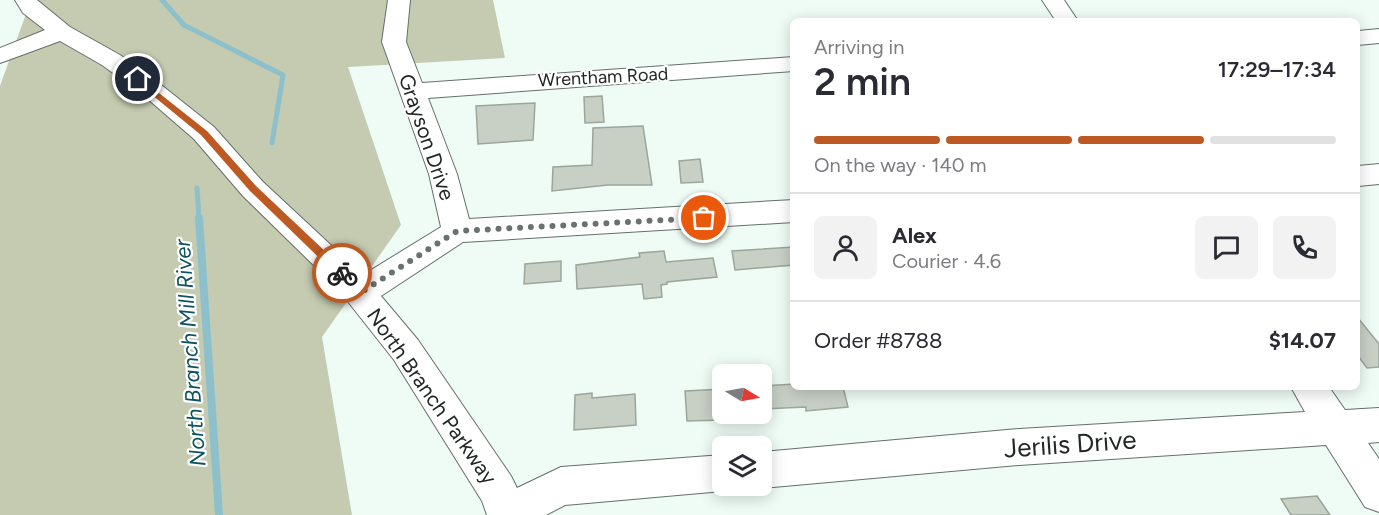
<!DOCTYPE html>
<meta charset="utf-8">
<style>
body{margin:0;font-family:Figtree,sans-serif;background:#f2f2f3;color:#2b2b33;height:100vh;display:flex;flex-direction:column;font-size:22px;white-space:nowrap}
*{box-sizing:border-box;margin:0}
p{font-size:20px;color:#7c7c81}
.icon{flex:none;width:33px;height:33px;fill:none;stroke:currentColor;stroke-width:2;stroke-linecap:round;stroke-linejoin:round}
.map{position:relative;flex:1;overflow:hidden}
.details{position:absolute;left:790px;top:18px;width:570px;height:372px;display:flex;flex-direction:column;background:#fff;border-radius:9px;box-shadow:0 3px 15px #0003}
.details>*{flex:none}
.needle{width:39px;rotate:100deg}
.tools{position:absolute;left:712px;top:364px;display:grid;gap:12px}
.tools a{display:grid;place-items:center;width:60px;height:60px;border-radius:9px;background:#fff;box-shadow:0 3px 15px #0003;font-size:30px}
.pin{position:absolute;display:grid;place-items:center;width:51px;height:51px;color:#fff;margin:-26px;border:3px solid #fff;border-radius:50%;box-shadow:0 2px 6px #0007}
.courier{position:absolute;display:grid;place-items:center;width:60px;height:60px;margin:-30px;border:4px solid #bd5a23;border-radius:50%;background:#fff;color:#222;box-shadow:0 2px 8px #0007}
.head em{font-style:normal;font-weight:600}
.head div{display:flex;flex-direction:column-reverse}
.head{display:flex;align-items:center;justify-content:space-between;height:102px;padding:0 24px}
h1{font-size:39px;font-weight:600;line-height:45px}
.bar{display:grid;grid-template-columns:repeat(4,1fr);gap:9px 6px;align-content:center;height:72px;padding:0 24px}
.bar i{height:8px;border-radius:4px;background:#e1e1e2}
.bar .on{background:#bd5a23}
.bar p{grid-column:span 4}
.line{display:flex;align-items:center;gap:15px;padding:0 24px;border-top:2px solid #e1e1e2}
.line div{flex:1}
.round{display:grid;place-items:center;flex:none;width:63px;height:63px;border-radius:9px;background:#f2f2f3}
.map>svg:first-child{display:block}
.green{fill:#c4cbb0}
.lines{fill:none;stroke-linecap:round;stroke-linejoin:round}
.stream-far1{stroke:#8ec0cc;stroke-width:5}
.stream{stroke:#8ec0cc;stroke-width:8}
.building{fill:#c8d0c6;stroke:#9ca59b;stroke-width:1.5}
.minor-casing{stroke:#64706a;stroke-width:2}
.minor{fill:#fff;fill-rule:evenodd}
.route{fill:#bd5a23}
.done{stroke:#69726e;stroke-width:6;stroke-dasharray:0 10.8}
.labels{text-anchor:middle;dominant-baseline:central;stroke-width:4.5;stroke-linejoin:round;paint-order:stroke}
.far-street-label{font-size:18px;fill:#222725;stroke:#fff}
.street-label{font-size:21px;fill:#222725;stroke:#fff}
.water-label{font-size:22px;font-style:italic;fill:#0c5361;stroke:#fff}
.near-street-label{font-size:26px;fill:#222725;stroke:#fff}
</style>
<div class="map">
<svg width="1379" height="515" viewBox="0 0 1379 515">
<rect width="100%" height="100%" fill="#eefcf5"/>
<path class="green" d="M 31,0 L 493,0 L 505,58 L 348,67 L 401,225 L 322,337 L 352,515 L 0,515 L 0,86 Z"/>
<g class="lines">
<path class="stream-far1" d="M 162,0 L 184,25 L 283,75 L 272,143
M 197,188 L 199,219"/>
<path class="stream" d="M 199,218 L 219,515"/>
</g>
<path class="building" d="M 602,96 L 604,122 L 585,123 L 584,97 Z
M 535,103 L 533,140 L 478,144 L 476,106 Z
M 643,126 L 652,185 L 608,185 L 552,191 L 553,167 L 592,165 L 593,128 Z
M 700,159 L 703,182 L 681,183 L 679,161 Z
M 794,247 L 794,265 L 735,270 L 732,251 Z
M 664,251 L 666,262 L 713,258 L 717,277 L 667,282 L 667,284 L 661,285 L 662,297 L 644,299 L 642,284 L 577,289 L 576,265 L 640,257 L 639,253 Z
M 561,261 L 561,281 L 524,284 L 525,264 Z
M 1358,318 L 1379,344 L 1379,367 L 1367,368 L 1358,356 Z
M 794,384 L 794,387 L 843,387 L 848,407 L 806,411 L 806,407 L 762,409 L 762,386 Z
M 723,389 L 723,420 L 687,421 L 685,391 Z
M 592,393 L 592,398 L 635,394 L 636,425 L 574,430 L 575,395 Z
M 1317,496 L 1330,515 L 1291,515 L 1281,499 Z"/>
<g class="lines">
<g class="minor-casing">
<path id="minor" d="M 15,0 L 37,0 L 70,27 L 120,55 L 160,84 L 214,127 L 263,182 L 363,275 L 441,227 L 429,174 L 382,42 L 388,0 L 410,0 L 406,42 L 422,83 L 794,57 L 794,71 L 428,98 L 457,174 L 469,219 L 794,200 L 794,222 L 463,242 L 381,296 L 418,340 L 511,476 L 517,488 L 561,467 L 723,455 L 723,486 L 737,486 L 723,491 L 565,505 L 546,515 L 487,515 L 482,501 L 394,360 L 338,289 L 243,196 L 194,139 L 142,94 L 102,65 L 60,41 L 0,63 L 0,48 L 45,30 L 23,13 Z
M 1042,0 L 1064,0 L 1078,21 L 1056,21 Z
M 1379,29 L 1379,43 L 1358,45 L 1358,31 Z
M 1379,164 L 1379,184 L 1358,186 L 1358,166 Z
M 1291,387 L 1329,387 L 1345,410 L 1379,408 L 1379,442 L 1368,443 L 1379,459 L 1379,512 L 1365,507 L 1326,445 L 1019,465 L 762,488 L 756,486 L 762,486 L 762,452 L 1019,429 L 1305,412 Z"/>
</g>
<use href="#minor" class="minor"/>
</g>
<path class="route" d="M 135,78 L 140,78 L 207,131 L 256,186 L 345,270 L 345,276 L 338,276 L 250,191 L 201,135 L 135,81 Z"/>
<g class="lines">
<path class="done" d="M 342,273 L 360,293 L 457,231 L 704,218"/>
</g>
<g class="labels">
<g class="far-street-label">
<text transform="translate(603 77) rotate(-3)">Wrentham Road</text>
</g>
<g class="street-label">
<text transform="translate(427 137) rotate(71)">Grayson Drive</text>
<text transform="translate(432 396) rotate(55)">North Branch Parkway</text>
</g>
<g class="water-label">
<text transform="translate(190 353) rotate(-94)">North Branch Mill River</text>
</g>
<g class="near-street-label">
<text transform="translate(1070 444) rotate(-4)">Jerilis Drive</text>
</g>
</g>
</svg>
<div class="tools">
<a><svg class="needle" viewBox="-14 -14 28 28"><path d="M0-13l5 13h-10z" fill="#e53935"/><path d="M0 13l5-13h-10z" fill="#7c7c81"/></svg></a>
<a><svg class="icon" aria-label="layers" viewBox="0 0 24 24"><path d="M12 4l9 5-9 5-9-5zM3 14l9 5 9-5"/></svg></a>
</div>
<div class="pin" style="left:704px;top:218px;background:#ea580c"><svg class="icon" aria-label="bag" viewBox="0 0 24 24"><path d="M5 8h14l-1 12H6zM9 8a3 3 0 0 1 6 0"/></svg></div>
<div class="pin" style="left:138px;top:79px;background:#1f2937"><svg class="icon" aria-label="home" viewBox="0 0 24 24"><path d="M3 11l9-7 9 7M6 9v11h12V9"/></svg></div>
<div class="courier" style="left:342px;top:273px"><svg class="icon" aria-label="bike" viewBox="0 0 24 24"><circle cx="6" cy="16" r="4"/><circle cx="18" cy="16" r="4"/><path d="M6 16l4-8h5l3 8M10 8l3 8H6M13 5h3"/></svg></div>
<section class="details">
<div class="head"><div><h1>2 min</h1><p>Arriving in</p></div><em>17:29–17:34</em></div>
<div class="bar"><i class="on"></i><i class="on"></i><i class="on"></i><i></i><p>On the way · 140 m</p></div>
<div class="line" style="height:108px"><a class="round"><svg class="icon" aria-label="person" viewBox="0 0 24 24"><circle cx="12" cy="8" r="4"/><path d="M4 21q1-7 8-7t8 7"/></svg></a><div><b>Alex</b><p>Courier · 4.6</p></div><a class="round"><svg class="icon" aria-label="chat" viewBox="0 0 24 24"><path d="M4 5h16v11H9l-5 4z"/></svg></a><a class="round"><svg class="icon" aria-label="phone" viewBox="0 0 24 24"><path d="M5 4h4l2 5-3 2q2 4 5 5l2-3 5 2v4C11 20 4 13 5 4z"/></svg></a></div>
<div class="line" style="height:78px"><div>Order #8788</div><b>$14.07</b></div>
</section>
</div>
